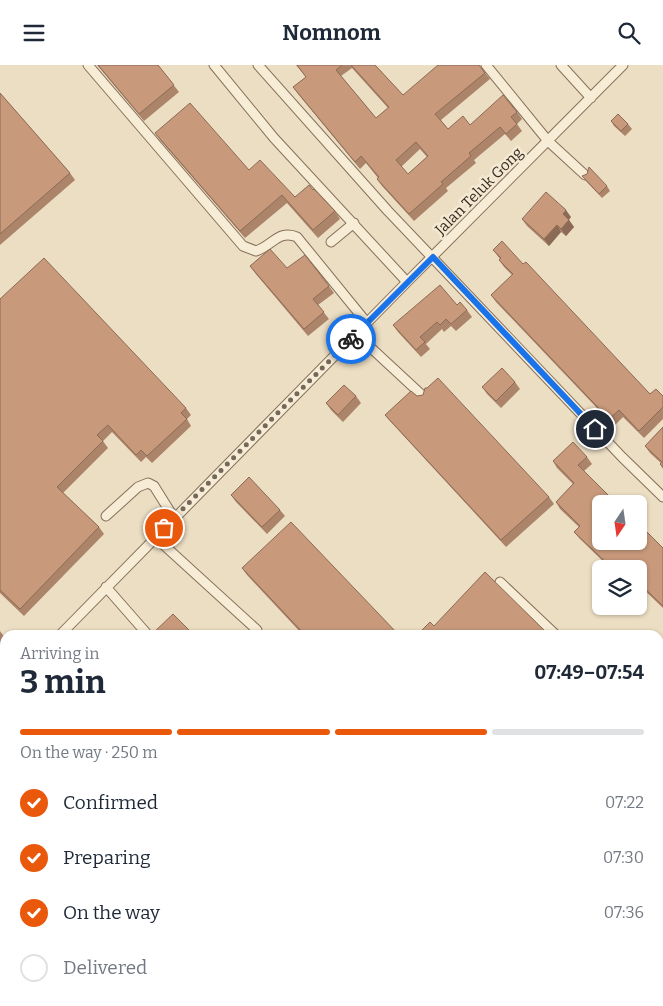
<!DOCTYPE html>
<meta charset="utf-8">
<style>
body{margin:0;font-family:Bitter,serif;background:#f6f6f7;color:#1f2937;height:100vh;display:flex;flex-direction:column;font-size:19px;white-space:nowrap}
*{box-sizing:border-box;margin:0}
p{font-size:16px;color:#747a83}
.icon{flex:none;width:28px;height:28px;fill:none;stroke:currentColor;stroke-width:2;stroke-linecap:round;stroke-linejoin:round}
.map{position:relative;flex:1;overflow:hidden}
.side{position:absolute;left:0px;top:565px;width:664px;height:376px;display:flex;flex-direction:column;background:#fff;border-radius:15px 15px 0 0;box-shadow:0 1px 4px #0004}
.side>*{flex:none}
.needle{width:32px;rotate:193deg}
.buttons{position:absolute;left:592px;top:430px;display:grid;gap:10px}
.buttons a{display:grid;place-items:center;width:55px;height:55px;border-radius:8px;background:#fff;box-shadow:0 1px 4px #0004;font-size:25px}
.pin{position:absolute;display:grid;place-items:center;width:42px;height:42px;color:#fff;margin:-21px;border:2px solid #fff;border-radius:50%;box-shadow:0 1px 5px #0007}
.courier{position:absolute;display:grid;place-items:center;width:50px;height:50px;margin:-25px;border:4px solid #1a73e8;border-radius:50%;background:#fff;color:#222;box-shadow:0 1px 6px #0007}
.head em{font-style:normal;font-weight:700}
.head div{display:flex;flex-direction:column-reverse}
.head{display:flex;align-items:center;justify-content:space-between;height:85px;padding:0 20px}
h1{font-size:32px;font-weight:700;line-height:38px}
.bar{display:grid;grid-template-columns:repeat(4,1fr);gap:8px 5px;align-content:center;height:60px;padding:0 20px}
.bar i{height:6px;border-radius:4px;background:#e0e1e3}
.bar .active{background:#ea580c}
.bar p{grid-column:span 4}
ol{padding:0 20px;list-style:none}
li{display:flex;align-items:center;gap:15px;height:55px}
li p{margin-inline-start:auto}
li .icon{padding:5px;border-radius:50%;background:#ea580c;color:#fff;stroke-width:4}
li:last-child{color:#747a83}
li i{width:28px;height:28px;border:2px solid #e0e1e3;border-radius:50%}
header{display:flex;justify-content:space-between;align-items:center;height:65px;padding:0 20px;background:#fff;font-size:22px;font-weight:700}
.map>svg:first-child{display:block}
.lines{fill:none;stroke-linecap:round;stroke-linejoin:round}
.minor-casing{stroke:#85705b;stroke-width:11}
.minor{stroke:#f7ecd6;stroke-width:9}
.wall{fill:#ac846a;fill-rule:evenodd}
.shaded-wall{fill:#8c6b56}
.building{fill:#c8997b;stroke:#8c6b56;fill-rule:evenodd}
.done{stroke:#766858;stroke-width:5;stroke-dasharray:0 9}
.route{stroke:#1a73e8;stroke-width:6}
.labels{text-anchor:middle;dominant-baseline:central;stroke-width:5;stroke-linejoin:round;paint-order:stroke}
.street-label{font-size:15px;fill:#36291e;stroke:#f4e9d3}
</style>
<header><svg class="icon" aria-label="menu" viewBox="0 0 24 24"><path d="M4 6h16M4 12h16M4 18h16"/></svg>Nomnom<svg class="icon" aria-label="search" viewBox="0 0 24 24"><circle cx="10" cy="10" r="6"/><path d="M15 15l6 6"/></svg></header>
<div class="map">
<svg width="663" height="941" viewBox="0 0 663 941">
<rect width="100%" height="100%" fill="#ecdec3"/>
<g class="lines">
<g class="minor-casing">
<path id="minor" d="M 88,0 L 243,181 L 256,186 C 272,181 279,164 297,172 L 367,258
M 214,0 L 274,73 L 407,217
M 258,0 L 388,146 L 622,392 L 663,432
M 486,0 L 548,76 L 585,110
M 561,0 L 591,33
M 331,177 L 354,158
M 356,269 L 424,332
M 106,451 L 138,422 L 148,418 L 154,421 L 174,453
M 155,472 L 257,565
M 500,517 L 556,570
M 106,522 L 148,570
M 60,570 L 407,217 L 623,0
M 0,611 L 5,616
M 0,631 L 5,626
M 659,736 L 663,734
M 659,780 L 663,775
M 659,793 L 663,797
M 536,936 L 542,941
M 619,936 L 623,941
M 400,941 L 404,936
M 483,941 L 489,936"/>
</g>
<use href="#minor" class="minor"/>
</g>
<path class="wall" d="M 97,0 L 158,0 L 179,27 L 144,56 Z
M 296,0 L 375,0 L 403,30 L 481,3 L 490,14 L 441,55 L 448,64 L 470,60 L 517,47 L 522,54 L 517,59 L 522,66 L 511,76 L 505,69 L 474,95 L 476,98 L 446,123 L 448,126 L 414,156 L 382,121 L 377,114 L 378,113 L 366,98 L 360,104 L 298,29 L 293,22 L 306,12 ZM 352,3 L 388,43 L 376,53 L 341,11 ZM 420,84 L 427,92 L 408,109 L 401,102 Z
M 0,28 L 70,108 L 75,115 L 0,180 Z
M 611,56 L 628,59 L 632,64 L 625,71 L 614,61 Z
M 155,68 L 249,105 L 295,132 L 335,146 L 340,154 L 318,173 L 287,138 L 245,173 L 160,75 Z
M 582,111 L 607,121 L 610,126 L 602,133 L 586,116 Z
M 571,152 L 569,155 L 574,162 L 566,171 L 561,167 L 549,181 L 527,161 L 522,154 Z
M 493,185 L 523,199 L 650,329 L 663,331 L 663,354 L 644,373 L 623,352 L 614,361 L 496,237 L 491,230 L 512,210 L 504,202 L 499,195 L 500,194 Z
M 250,201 L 287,203 L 329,221 L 334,228 L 318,240 L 329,254 L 308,271 L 255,208 Z
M 0,234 L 186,343 L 191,350 L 187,354 L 191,361 L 152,398 L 146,392 L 141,397 L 112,367 L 103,376 L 108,383 L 63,428 L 99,462 L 104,469 L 24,551 L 0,528 Z
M 457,240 L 467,245 L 472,252 L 456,266 L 451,261 L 444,267 L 442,264 L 426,279 L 430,284 L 421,292 L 398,267 L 393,260 Z
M 515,317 L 520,324 L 501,343 L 487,329 L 482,322 Z
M 356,331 L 361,338 L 343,357 L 331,345 L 326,338 Z
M 385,350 L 549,432 L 554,439 L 506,482 L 390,356 Z
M 663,362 L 663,404 L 660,399 L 661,398 L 650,388 L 645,381 Z
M 587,392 L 592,399 L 584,406 L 663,483 L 663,543 L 639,520 L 639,504 L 611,504 L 579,473 L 574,467 L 579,462 L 560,444 L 556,437 L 573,419 L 557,403 L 553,396 Z
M 231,430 L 280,445 L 285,451 L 267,469 L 236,437 Z
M 242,503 L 397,568 L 398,570 L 303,570 L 247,510 Z
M 0,566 L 5,573 L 5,576 L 0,581 Z
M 5,721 L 5,744 L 0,740 L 0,727 Z
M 0,759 L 5,763 L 5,826 L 0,822 Z
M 659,810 L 663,811 L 663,846 L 659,849 Z
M 0,841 L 5,846 L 5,903 L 0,899 Z
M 42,936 L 67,936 L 63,941 L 47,941 Z
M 233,936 L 329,936 L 324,941 L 237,941 Z
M 352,936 L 365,936 L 359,941 L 356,941 Z"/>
<path class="shaded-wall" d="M 566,145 L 571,152 L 567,156 L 563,149 Z
M 569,155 L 574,162 L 566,171 L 561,164 Z
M 557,160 L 561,167 L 549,181 L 544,174 Z
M 56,936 L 67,936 L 63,941 L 52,941 Z
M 208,936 L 214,936 L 216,939 L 215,941 L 204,941 Z"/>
<path class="building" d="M 98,0 L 158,0 L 174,20 L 139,49 Z
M 297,0 L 342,0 L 336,5 L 376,53 L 389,42 L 351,0 L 375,0 L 403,30 L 438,0 L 479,0 L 485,8 L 435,49 L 448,64 L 463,51 L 470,60 L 503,30 L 517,47 L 511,52 L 517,59 L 506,69 L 500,62 L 469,88 L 471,91 L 441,117 L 443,119 L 409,149 L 377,114 L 379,112 L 361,91 L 355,97 L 293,22 L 306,12 ZM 416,77 L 428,91 L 408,109 L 396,95 Z
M 0,28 L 70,108 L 0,169 Z
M 190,38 L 249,105 L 260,95 L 295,132 L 309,120 L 313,125 L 314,124 L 335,146 L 313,165 L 282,130 L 240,166 L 155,68 Z
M 618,49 L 628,59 L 621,66 L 611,56 Z
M 589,102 L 607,121 L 599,129 L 582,111 L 587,109 Z
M 546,127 L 566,145 L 563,149 L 569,155 L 561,164 L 557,160 L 544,174 L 522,154 Z
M 502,176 L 523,199 L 526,197 L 650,329 L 656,324 L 663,331 L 663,342 L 639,366 L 619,345 L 609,354 L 491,230 L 513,209 L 499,195 L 501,193 L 493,185 Z
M 270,184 L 287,203 L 305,190 L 329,221 L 313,234 L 324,247 L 304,264 L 250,201 Z
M 44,193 L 186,343 L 181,348 L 187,354 L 147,391 L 141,385 L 136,390 L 108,360 L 97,370 L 103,376 L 57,422 L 99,462 L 20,544 L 0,525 L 0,234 Z
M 440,220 L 457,240 L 460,237 L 467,245 L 451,259 L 446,254 L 440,260 L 437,257 L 420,272 L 425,277 L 416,285 L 393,260 Z
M 502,303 L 515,317 L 496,336 L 482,322 Z
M 438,313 L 549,432 L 501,475 L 385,350 L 411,326 L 417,331 L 423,330 L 425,323 L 427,323 Z
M 344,320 L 356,331 L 338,350 L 326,338 Z
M 663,362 L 663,402 L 660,399 L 662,397 L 645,381 Z
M 573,377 L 587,392 L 578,400 L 617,439 L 601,439 L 601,476 L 639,476 L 639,459 L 663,483 L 663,541 L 639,518 L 639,504 L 624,504 L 622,502 L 620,504 L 613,504 L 574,467 L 580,461 L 556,437 L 574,418 L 553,396 Z
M 249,412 L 280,445 L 262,462 L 231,430 Z
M 291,457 L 397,568 L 395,570 L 305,570 L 242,503 Z
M 485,507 L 547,568 L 552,570 L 417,570 L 430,557 L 434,561 Z
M 173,549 L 194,570 L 151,570 Z
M 5,721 L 5,741 L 0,737 L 0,727 Z
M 0,759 L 5,763 L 5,824 L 0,819 Z
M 660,808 L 663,811 L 663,834 L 659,838 L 659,810 Z
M 0,841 L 5,846 L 5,901 L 0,896 Z
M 0,919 L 5,924 L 5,936 L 18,936 L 23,941 L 0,941 Z
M 663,932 L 663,941 L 655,941 Z
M 45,936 L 56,936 L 52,941 L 50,941 Z
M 91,936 L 208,936 L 204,941 L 87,941 Z
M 235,936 L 317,936 L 312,941 L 238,941 L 238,940 Z
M 500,936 L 501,938 L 502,937 L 505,941 L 494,941 Z
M 558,936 L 585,936 L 589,941 L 553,941 Z"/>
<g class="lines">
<path class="done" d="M 164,463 L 351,274"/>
<path class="route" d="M 351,274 L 433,192 L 595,364"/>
</g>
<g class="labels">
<g class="street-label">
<text transform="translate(479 126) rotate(-45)">Jalan Teluk Gong</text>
</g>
</g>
</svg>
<div class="buttons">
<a><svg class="needle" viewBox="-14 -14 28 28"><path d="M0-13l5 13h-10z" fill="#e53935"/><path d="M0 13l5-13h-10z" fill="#747a83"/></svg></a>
<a><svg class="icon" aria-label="layers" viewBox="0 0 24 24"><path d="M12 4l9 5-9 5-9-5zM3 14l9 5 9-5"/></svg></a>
</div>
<div class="pin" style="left:164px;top:463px;background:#ea580c"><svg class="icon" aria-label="bag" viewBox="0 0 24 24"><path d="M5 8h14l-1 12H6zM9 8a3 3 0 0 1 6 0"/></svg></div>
<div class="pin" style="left:595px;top:364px;background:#1f2937"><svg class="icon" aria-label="home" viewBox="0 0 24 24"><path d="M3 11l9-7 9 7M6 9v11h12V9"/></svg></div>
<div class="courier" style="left:351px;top:274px"><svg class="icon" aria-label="bike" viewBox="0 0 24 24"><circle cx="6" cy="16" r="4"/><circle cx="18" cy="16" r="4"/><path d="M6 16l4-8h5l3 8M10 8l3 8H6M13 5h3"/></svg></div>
<section class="side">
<div class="head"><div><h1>3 min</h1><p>Arriving in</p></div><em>07:49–07:54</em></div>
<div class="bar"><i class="active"></i><i class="active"></i><i class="active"></i><i></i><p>On the way · 250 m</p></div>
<ol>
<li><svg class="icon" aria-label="check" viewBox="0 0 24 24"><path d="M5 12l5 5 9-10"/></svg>Confirmed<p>07:22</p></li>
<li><svg class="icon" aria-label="check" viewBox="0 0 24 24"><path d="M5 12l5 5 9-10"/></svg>Preparing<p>07:30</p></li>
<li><svg class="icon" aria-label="check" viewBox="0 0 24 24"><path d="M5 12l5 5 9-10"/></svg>On the way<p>07:36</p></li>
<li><i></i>Delivered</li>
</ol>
</section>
</div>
